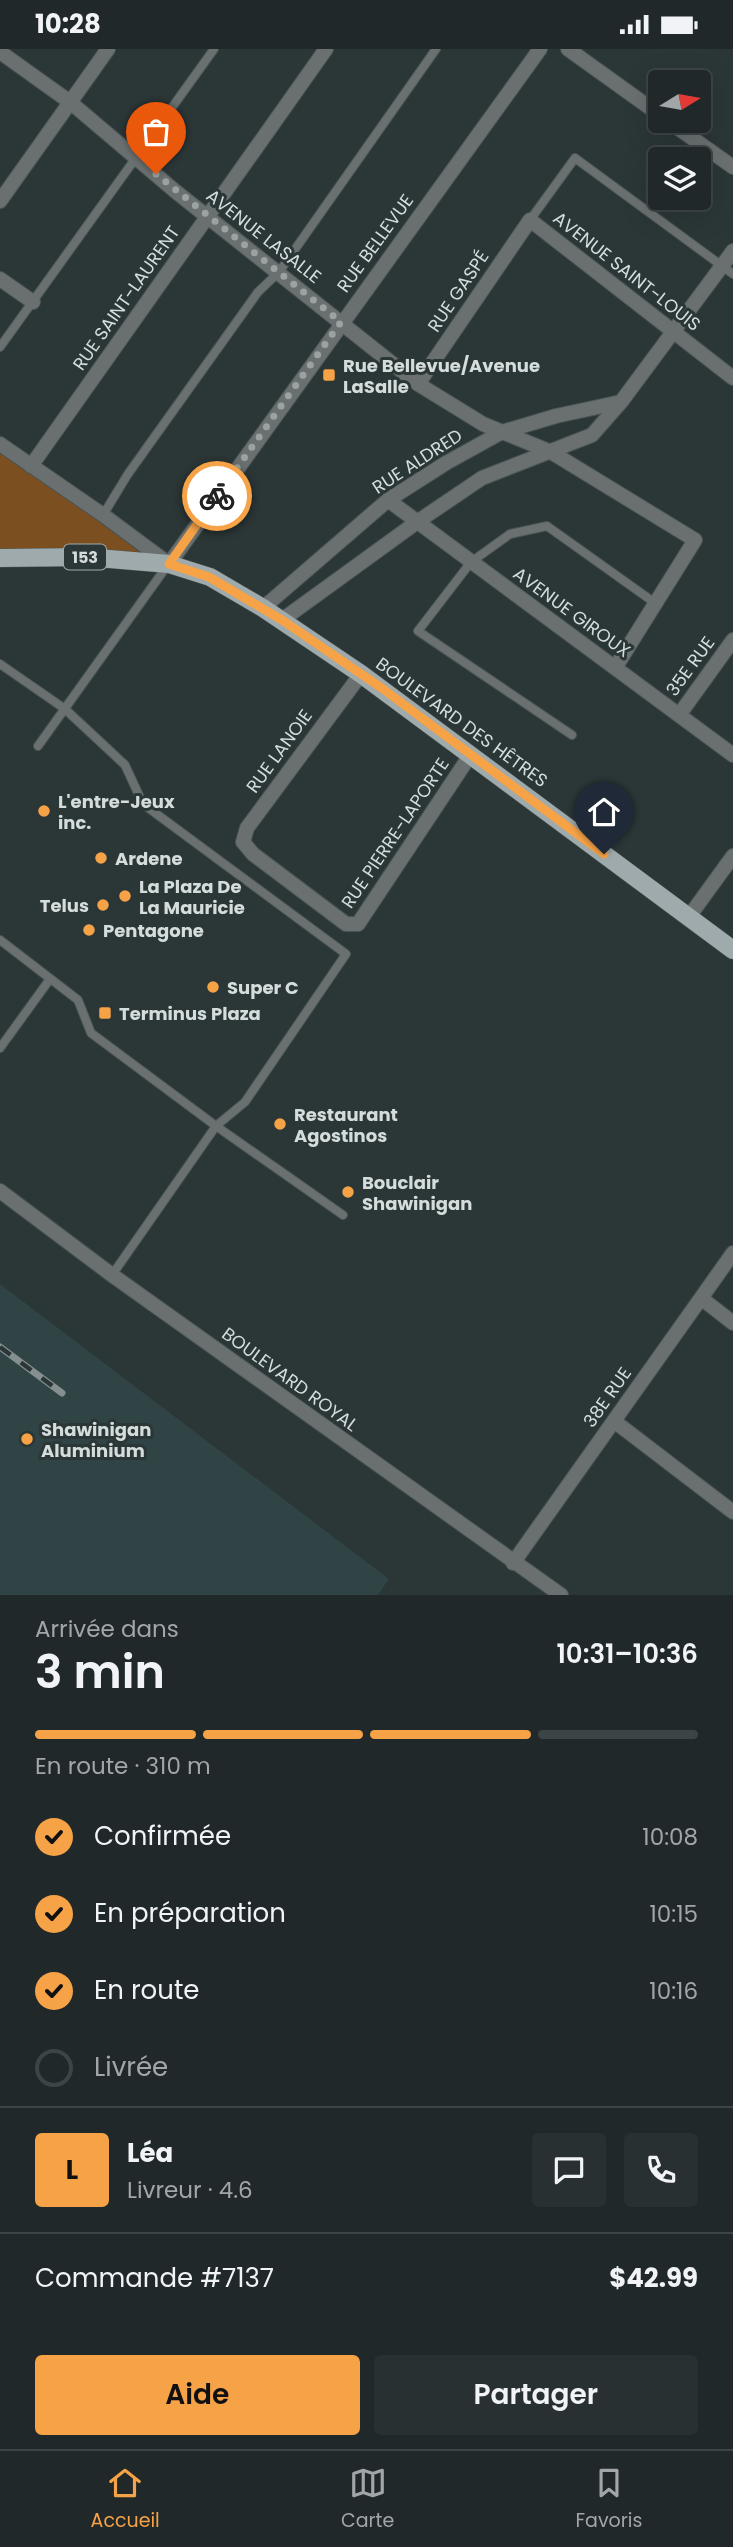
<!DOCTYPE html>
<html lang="fr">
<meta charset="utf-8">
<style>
body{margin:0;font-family:Poppins,sans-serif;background:#283031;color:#f1f3f6;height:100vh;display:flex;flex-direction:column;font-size:26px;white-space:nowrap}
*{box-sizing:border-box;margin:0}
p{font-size:23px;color:#a2a6a8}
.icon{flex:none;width:38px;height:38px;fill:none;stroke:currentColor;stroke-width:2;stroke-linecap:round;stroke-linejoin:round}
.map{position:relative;height:1546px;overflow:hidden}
.details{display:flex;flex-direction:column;background:#202829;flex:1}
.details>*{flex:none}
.needle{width:46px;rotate:79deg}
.tools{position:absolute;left:648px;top:21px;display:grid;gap:14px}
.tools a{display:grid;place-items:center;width:63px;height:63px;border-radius:7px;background:#202829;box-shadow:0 7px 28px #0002,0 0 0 2px #3d4446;font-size:35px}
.pin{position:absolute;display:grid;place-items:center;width:60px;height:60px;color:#fff;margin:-72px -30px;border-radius:50% 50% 50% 0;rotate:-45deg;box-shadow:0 0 7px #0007}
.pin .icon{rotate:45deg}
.courier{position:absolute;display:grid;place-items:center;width:70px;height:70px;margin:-35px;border:5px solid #f6a247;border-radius:50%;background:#fff;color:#222;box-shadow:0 2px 9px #0007}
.overview em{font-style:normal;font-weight:600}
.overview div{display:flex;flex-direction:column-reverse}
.overview{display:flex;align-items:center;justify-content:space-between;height:119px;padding:0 35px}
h1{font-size:46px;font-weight:600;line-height:52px}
.bar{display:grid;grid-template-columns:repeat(4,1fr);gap:10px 7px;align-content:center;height:84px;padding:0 35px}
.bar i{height:9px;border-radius:5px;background:#3d4446}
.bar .current{background:#f6a247}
.bar p{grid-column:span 4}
.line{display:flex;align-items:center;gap:18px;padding:0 35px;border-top:2px solid #3d4446}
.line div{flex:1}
.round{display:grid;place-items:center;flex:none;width:74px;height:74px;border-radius:7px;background:#283031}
ol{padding:0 35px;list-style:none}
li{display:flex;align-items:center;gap:21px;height:77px}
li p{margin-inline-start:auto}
li .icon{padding:7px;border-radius:50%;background:#f6a247;color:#111;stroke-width:4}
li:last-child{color:#a2a6a8}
li i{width:38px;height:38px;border:4px solid #3d4446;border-radius:50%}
.button{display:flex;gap:14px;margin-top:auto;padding:14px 35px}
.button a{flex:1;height:80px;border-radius:7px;background:#f6a247;color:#111;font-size:28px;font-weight:600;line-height:80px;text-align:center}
.button a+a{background:#283031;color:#f1f3f6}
.status{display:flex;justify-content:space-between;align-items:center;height:49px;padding:0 35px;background:#202829;direction:ltr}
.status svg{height:19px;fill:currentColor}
.menu{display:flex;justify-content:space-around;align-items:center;height:98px;border-top:2px solid #3d4446;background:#202829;font-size:19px;color:#a2a6a8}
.menu a{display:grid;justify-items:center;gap:4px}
.menu .current{color:#f6a247}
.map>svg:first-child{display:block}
.built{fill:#304345}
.green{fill:#7b4f1f}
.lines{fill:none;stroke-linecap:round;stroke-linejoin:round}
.service-casing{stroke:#4a5455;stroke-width:10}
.minor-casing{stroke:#4a5455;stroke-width:16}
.tertiary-casing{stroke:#4a5455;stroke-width:16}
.primary-casing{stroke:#4a5455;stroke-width:19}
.service{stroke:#6a7070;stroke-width:8}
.minor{stroke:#6a7070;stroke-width:14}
.tertiary{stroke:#6a7070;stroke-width:14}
.primary{stroke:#9faaac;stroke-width:18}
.rail-casing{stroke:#868f90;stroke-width:7}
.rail{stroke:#2b3637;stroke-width:4.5;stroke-dasharray:13;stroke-linecap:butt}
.done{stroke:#9aa2a2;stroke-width:7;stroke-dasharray:0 12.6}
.route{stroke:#f6a247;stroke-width:9}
.poi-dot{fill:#f6a247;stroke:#2b3637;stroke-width:2.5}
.labels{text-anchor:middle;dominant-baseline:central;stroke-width:6;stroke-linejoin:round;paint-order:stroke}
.shield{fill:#2b3637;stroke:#a2aaaa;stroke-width:2}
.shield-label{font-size:16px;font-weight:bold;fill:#d5dcdc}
.street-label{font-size:18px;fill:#d5dcdc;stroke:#2b3637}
.poi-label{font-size:18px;font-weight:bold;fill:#d5dcdc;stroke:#2b3637;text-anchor:start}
</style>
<div class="status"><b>10:28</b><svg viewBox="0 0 49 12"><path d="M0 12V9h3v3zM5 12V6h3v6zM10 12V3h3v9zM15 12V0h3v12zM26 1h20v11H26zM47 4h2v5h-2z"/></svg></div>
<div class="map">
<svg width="733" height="1546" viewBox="0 0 733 1546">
<rect width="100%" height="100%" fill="#2b3637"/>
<path class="built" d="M 0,1235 L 389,1530 L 378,1546 L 0,1546 Z"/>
<path class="green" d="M 0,395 L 169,515 L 0,509 Z"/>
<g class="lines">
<g class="service-casing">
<path id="service" d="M 530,171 L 575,109 L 733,225
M 0,298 L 214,0
M 103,466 L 128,425 L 258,243 L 279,223 L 436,0
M 0,615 L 65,660 L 125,716 L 143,755 L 346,905 L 245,1053 L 216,1077 L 112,1226
M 572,686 L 418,582 L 471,513 L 510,485 L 547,477 L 655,554
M 38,697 L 167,517
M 0,891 L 78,951 L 91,984 L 216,1077 L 343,1166
M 0,999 L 50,930"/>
</g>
<g class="minor-casing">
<path id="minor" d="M 568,0 L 660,66
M 0,3 L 70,53 L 175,142 L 418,335 L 483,375 L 551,403 L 695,491 L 615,619
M 668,72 L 733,118
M 0,152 L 108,0
M 0,230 L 33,253
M 418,335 L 530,171 L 733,329
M 31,417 L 326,0
M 388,451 L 733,706
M 263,559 L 388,451 L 446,414 L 502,383 L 556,367 L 621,353
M 282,571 L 417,473 L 482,429 L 592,386 L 621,353 L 733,202
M 361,625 L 247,779 L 243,793 L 253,805 L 346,875 L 358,875 L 471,705
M 679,666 L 733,591
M 688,869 L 733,807
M 701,1249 L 733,1274
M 614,1372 L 733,1463
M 513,1514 L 733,1204"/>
</g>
<g class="tertiary-casing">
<path id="tertiary" d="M 0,395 L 103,466 L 169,515 L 540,0
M 0,1142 L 112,1226 L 561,1546"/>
</g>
<g class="primary-casing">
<path id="primary" d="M 0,509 L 86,508 L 169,515 L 210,528 L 263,559 L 361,625 L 733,901"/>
</g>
<use href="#service" class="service"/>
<use href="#minor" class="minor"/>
<use href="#tertiary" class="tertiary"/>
<use href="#primary" class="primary"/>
<g class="rail-casing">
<path id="rail" d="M 0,1298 L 62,1344"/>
</g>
<use href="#rail" class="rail"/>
</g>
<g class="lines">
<path class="done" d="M 156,125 L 341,273 L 217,447"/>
<path class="route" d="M 217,447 L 169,515 L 209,528 L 282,571 L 383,640 L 604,805"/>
</g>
<g class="poi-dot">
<rect x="322" y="319" width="14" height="14" rx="3.5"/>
<circle cx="44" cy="762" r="7"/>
<circle cx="101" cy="809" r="7"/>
<circle cx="125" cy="847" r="7"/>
<circle cx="103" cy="856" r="7"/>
<circle cx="89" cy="881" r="7"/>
<circle cx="213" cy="938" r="7"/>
<rect x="98" y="957" width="14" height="14" rx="3.5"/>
<circle cx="280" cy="1075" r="7"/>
<circle cx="348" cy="1143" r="7"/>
<circle cx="27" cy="1390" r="7"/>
</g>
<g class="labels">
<rect class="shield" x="64" y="495.5" width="42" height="25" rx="5"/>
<g class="shield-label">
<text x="85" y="508">153</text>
</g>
<g class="street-label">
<text transform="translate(264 187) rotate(38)">AVENUE LASALLE</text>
<text transform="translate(375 194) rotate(-54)">RUE BELLEVUE</text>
<text transform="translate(627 222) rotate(38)">AVENUE SAINT-LOUIS</text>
<text transform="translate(458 242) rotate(-56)">RUE GASPÉ</text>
<text transform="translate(126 249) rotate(-55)">RUE SAINT-LAURENT</text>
<text transform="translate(417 412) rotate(-33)">RUE ALDRED</text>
<text transform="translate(572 563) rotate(36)">AVENUE GIROUX</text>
<text transform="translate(690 617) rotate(-54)">35E RUE</text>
<text transform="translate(462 673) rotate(36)">BOULEVARD DES HÊTRES</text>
<text transform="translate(279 702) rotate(-54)">RUE LANOIE</text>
<text transform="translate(395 784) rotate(-56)">RUE PIERRE-LAPORTE</text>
<text transform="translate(290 1330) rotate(36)">BOULEVARD ROYAL</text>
<text transform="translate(607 1348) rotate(-55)">38E RUE</text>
</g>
<g class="poi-label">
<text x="343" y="316">Rue Bellevue/Avenue<tspan x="343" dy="21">LaSalle</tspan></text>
<text x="58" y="752">L'entre-Jeux<tspan x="58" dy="21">inc.</tspan></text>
<text x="115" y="809">Ardene</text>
<text x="139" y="837">La Plaza De<tspan x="139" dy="21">La Mauricie</tspan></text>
<text x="89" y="856" text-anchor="end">Telus</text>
<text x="103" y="881">Pentagone</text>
<text x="227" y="938">Super C</text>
<text x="119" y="964">Terminus Plaza</text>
<text x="294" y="1065">Restaurant<tspan x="294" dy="21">Agostinos</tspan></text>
<text x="362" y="1133">Bouclair<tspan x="362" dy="21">Shawinigan</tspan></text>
<text x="41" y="1380">Shawinigan<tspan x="41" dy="21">Aluminium</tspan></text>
</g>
</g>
</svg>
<div class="tools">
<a><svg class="needle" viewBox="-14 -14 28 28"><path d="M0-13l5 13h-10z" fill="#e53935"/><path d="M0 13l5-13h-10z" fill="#a2a6a8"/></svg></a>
<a><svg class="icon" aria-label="layers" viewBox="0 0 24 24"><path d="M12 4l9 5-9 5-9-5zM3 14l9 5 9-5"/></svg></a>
</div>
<div class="pin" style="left:156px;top:125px;background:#ea580c"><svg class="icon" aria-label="bag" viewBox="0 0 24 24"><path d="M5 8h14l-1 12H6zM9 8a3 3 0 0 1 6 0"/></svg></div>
<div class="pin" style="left:604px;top:805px;background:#1f2937"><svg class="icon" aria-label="home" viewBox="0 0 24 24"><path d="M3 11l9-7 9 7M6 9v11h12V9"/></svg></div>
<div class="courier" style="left:217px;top:447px"><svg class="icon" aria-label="bike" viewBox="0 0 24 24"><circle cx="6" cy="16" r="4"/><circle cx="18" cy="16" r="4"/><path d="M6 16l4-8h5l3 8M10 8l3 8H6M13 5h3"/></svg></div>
</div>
<section class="details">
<div class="overview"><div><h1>3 min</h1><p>Arrivée dans</p></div><em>10:31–10:36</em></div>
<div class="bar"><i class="current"></i><i class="current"></i><i class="current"></i><i></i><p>En route · 310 m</p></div>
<ol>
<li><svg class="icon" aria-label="check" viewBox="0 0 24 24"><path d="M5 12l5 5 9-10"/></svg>Confirmée<p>10:08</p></li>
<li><svg class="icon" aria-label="check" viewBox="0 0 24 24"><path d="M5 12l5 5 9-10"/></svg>En préparation<p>10:15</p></li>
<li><svg class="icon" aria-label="check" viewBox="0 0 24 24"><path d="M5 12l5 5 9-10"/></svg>En route<p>10:16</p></li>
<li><i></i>Livrée</li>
</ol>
<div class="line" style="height:126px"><b class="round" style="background:#f6a247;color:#111">L</b><div><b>Léa</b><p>Livreur · 4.6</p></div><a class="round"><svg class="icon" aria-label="chat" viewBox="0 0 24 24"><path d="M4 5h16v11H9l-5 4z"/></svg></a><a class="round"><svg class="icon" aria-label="phone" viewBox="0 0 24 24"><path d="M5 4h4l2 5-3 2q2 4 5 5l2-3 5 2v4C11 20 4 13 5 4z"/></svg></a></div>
<div class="line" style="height:91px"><div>Commande #7137</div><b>$42.99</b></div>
<div class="button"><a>Aide</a><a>Partager</a></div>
</section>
<nav class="menu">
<a class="current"><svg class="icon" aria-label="home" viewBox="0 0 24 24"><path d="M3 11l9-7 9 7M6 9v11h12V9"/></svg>Accueil</a>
<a><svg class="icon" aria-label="map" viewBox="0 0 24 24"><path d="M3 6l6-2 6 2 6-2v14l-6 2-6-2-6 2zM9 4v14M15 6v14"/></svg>Carte</a>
<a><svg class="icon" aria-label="saved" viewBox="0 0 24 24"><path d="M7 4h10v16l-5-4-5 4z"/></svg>Favoris</a>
</nav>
